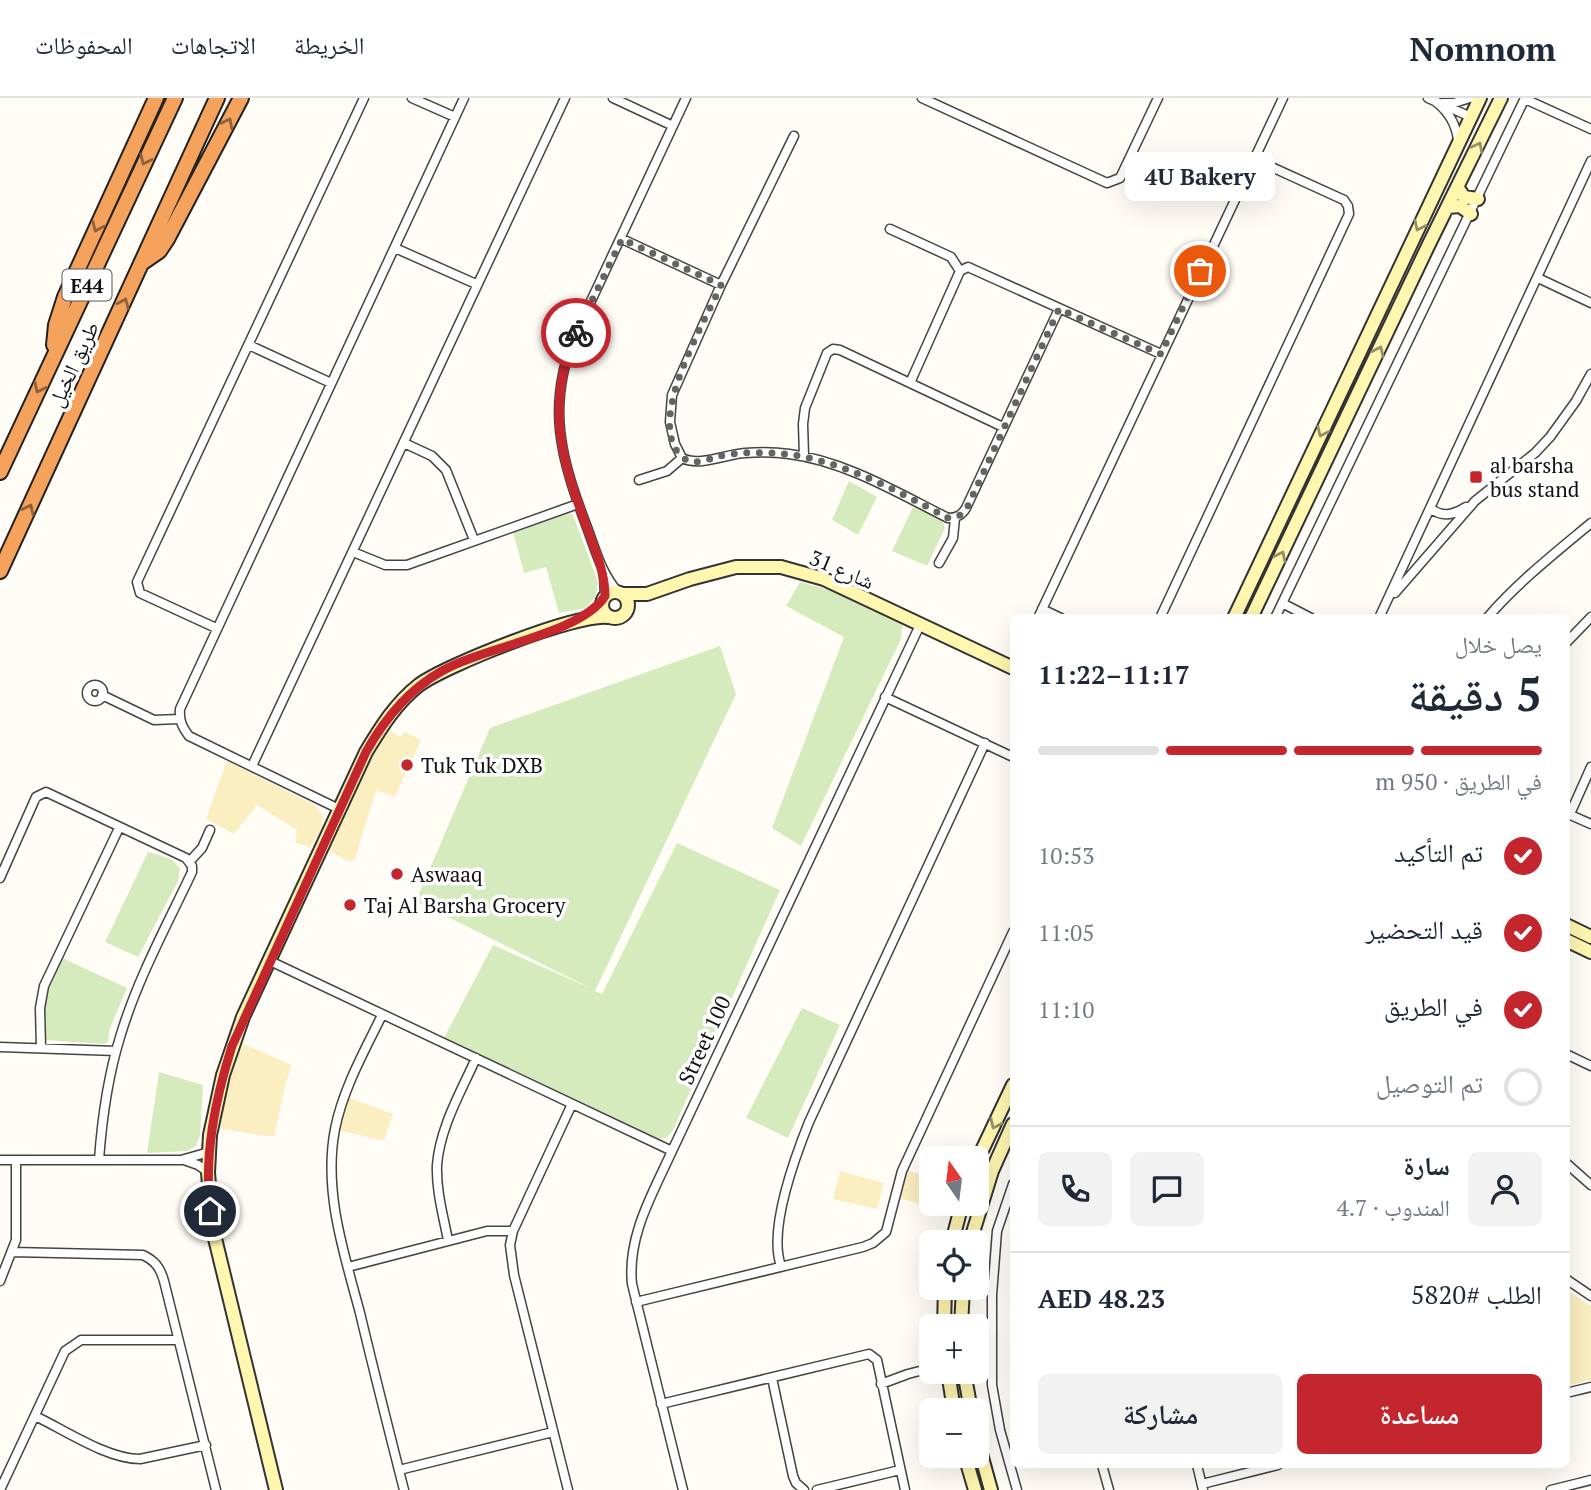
<!DOCTYPE html>
<html lang="ar">
<meta charset="utf-8">
<style>
body{margin:0;font-family:"PT Serif","Noto Naskh Arabic",serif;background:#f2f2f3;color:#1f2937;direction:rtl;height:100vh;display:flex;flex-direction:column;font-size:26px;white-space:nowrap}
*{box-sizing:border-box;margin:0}
p{font-size:23px;color:#747a83}
.icon{flex:none;width:38px;height:38px;fill:none;stroke:currentColor;stroke-width:2;stroke-linecap:round;stroke-linejoin:round}
.map{position:relative;flex:1;overflow:hidden;direction:ltr}
.panel{position:absolute;left:1010px;top:516px;width:560px;height:854px;display:flex;flex-direction:column;background:#fff;border-radius:10px;box-shadow:0 7px 28px #0002;direction:rtl}
.panel>*{flex:none}
.needle{width:46px;rotate:346deg}
.controls{position:absolute;left:919px;top:1048px;display:grid;gap:14px}
.controls a{display:grid;place-items:center;width:70px;height:70px;border-radius:10px;background:#fff;box-shadow:0 7px 28px #0002;font-size:35px}
.pin{position:absolute;display:grid;place-items:center;width:60px;height:60px;color:#fff;margin:-30px;border:4px solid #fff;border-radius:50%;box-shadow:0 2px 7px #0007}
.courier{position:absolute;display:grid;place-items:center;width:70px;height:70px;margin:-35px;border:5px solid #c4262e;border-radius:50%;background:#fff;color:#222;box-shadow:0 2px 9px #0007}
.bubble{position:absolute;height:49px;border-radius:10px;background:#fff;box-shadow:0 7px 28px #0002;font-size:23px;font-weight:600;line-height:49px;text-align:center;direction:rtl}
.overview em{font-style:normal;font-weight:600}
.overview div{display:flex;flex-direction:column-reverse}
.overview{display:flex;align-items:center;justify-content:space-between;height:119px;padding:0 28px}
h1{font-size:46px;font-weight:600;line-height:52px}
.bar{display:grid;grid-template-columns:repeat(4,1fr);gap:10px 7px;align-content:center;height:84px;padding:0 28px}
.bar i{height:9px;border-radius:5px;background:#e0e1e3}
.bar .on{background:#c4262e}
.bar p{grid-column:span 4}
.line{display:flex;align-items:center;gap:18px;padding:0 28px;border-top:2px solid #e0e1e3}
.line div{flex:1}
.round{display:grid;place-items:center;flex:none;width:74px;height:74px;border-radius:10px;background:#f2f2f3}
ol{padding:0 28px;list-style:none}
li{display:flex;align-items:center;gap:21px;height:77px}
li p{margin-inline-start:auto}
li .icon{padding:7px;border-radius:50%;background:#c4262e;color:#fff;stroke-width:4}
li:last-child{color:#747a83}
li i{width:38px;height:38px;border:4px solid #e0e1e3;border-radius:50%}
.primary-button{display:flex;gap:14px;margin-top:auto;padding:14px 28px}
.primary-button a{flex:1;height:80px;border-radius:10px;background:#c4262e;color:#fff;font-size:28px;font-weight:600;line-height:80px;text-align:center}
.primary-button a+a{background:#f2f2f3;color:#1f2937}
header{display:flex;align-items:center;gap:42px;box-sizing:border-box;height:98px;padding:0 35px;background:#fff;border-bottom:2px solid #e0e1e3}
header strong{font-size:33px}
nav{display:flex;gap:38px;margin-inline-start:auto;font-size:24px}
.map>svg:first-child{display:block}
.green{fill:#d5ebbd}
.sand{fill:#fbeec1}
.lines{fill:none;stroke-linecap:round;stroke-linejoin:round}
.street-casing{stroke:#444;stroke-width:11}
.secondary-casing{stroke:#333;stroke-width:16}
.highway-casing{stroke:#222;stroke-width:18}
.street{stroke:#fff;stroke-width:8}
.secondary{stroke:#fff6b0;stroke-width:12}
.highway{stroke:#f5a25d;stroke-width:14}
.oneway{stroke:#8e613b}
.oneway2{stroke:#948f68}
.done{stroke:#646461;stroke-width:7;stroke-dasharray:0 12.6}
.route{stroke:#c4262e;stroke-width:9}
.poi-dot{fill:#c4262e;stroke:#fff;stroke-width:2.5}
.labels{text-anchor:middle;dominant-baseline:central;stroke-width:7;stroke-linejoin:round;paint-order:stroke}
.shield{fill:#fff;stroke:#585858;stroke-width:2}
.shield-label{font-size:19px;font-weight:bold;fill:#111}
.street-label{font-size:21px;fill:#111;stroke:#fff}
.poi-label{font-size:21px;fill:#111;stroke:#fff;text-anchor:start}
</style>
<header>
<strong>Nomnom</strong>
<nav><a>الخريطة</a><a>الاتجاهات</a><a>المحفوظات</a></nav>
</header>
<div class="map">
<svg width="1591" height="1392" viewBox="0 0 1591 1392">
<rect width="100%" height="100%" fill="#fffdf5"/>
<path class="green" d="M 849,383 L 877,399 L 858,437 L 832,422 Z
M 913,409 L 942,422 L 945,430 L 927,468 L 892,453 Z
M 565,414 L 573,417 L 598,484 L 596,497 L 586,510 L 559,515 L 546,469 L 524,475 L 513,434 Z
M 800,484 L 841,495 L 903,524 L 901,541 L 801,748 L 772,730 L 844,539 L 786,508 Z
M 720,548 L 736,596 L 595,893 L 602,896 L 677,745 L 780,792 L 672,1034 L 666,1040 L 657,1041 L 444,940 L 493,847 L 592,891 L 416,803 L 490,630 Z
M 148,754 L 171,761 L 180,770 L 178,783 L 138,859 L 105,844 Z
M 60,859 L 127,890 L 110,930 L 108,944 L 103,946 L 45,942 C 43,903 44,895 60,859 Z
M 802,910 L 840,927 L 788,1040 L 746,1020 Z
M 159,974 L 203,987 L 200,1038 L 196,1048 L 187,1053 L 147,1055 Z"/>
<path class="sand" d="M 384,628 L 400,639 L 405,634 L 421,642 L 395,699 L 376,692 L 355,761 L 349,764 L 325,750 Z
M 227,663 L 315,707 L 323,718 L 321,731 L 310,750 L 295,744 L 297,732 L 257,707 L 234,736 L 206,721 Z
M 237,943 L 292,967 L 285,988 L 274,1039 L 216,1030 Z
M 347,999 L 393,1016 L 384,1043 L 338,1032 Z
M 906,1072 L 931,1080 L 931,1106 L 957,1106 L 954,1117 L 897,1099 Z
M 840,1073 L 884,1085 L 877,1111 L 833,1101 Z
M 1566,1191 L 1591,1208 L 1591,1282 L 1566,1288 Z"/>
<g class="lines">
<g class="street-casing">
<path id="street" d="M 412,0 L 455,19
M 613,0 L 673,28
M 922,0 L 1107,85 L 1120,80 L 1158,0
M 1428,0 L 1471,19
M 1525,1 L 1591,31
M 1436,4 C 1449,14 1456,26 1458,42
M 1443,5 L 1454,5 L 1470,0
M 794,38 L 721,187 L 672,297 L 670,324 L 675,346 L 682,360 C 700,369 726,356 745,355 C 760,354 775,354 789,356 C 845,363 898,395 948,420 C 957,420 962,417 966,410 L 1059,211
M 890,131 L 951,159 L 960,173
M 622,141 L 721,187
M 395,150 L 476,186
M 1538,180 L 1591,205
M 249,247 L 331,285
M 910,285 L 960,173 L 968,169 L 1161,256
M 404,345 L 432,358 L 446,372 L 474,442
M 804,358 L 803,326 L 805,310 L 827,255 L 833,251 L 840,252 L 1003,329
M 639,382 L 667,373 L 682,360
M 1430,410 C 1443,420 1453,417 1466,409
M 353,454 L 385,467 L 407,467 L 578,406
M 939,465 L 953,440 L 955,420
M 604,477 L 605,498
M 618,494 C 602,476 596,454 588,432 C 561,361 545,308 576,235 L 686,0
M 1395,495 L 1475,403 L 1535,355 L 1550,339 L 1576,303 L 1591,276
M 1282,505 L 1311,520
M 1042,511 L 1061,520
M 1038,520 L 1283,0
M 1160,520 L 1349,116 L 1348,108 L 1344,102 L 1254,61
M 1275,520 L 1525,0
M 1379,520 L 1591,63
M 1487,520 C 1518,484 1555,455 1591,425
M 216,530 L 140,495 L 137,484 L 364,0
M 1566,545 L 1591,519
M87 595a8 8 0 1 1 16 0a8 8 0 1 1-16 0Z
M 102,597 L 154,622 L 179,621
M 885,599 L 1013,659
M 252,668 L 565,0
M 341,712 L 189,638 C 182,629 179,622 180,611 L 464,0
M 1566,715 L 1591,726
M 1570,716 L 1591,669
M 190,763 L 202,750 L 210,732
M 0,780 L 36,699 L 46,694 L 186,760 L 192,768 L 192,774 C 167,827 138,880 121,936 C 108,977 102,1020 99,1062
M 270,863 L 672,1053
M 382,917 C 364,954 343,991 335,1031 C 323,1093 344,1155 360,1215 C 374,1274 389,1333 404,1392
M 0,949 L 116,953
M 41,950 L 40,910 L 44,888 L 119,730
M 1566,956 L 1591,968
M 0,1062 L 181,1062 L 209,1054
M 184,1062 L 198,1067 L 208,1074
M 1566,1065 L 1591,1087
M 1013,1086 L 997,1133 L 992,1197 L 992,1287 L 1000,1332 L 1017,1392
M 448,1142 C 443,1117 436,1092 437,1067 C 440,1029 461,994 476,960
M 13,1154 L 143,1157 C 155,1163 160,1169 164,1183 L 216,1392
M 781,1168 C 768,1132 795,1059 809,1024 L 985,645
M 348,1169 L 487,1133 L 513,1133
M 1566,1181 L 1591,1198
M 0,1183 L 16,1142 L 16,1062
M 636,1204 L 863,1149 L 873,1145 L 886,1134 L 902,1073 L 1013,834
M 772,1280 L 793,1378 L 796,1385 L 804,1392
M 881,1286 L 908,1276 L 931,1270
M 1566,1295 L 1591,1289
M 661,1306 L 869,1256 L 877,1262 L 905,1392
M 35,1318 C 65,1332 107,1361 140,1361 L 206,1347
M 1102,1367 L 1109,1392
M 1197,1367 L 1203,1392
M 399,1372 L 553,1334
M 1202,1386 L 1278,1367
M 0,1392 L 65,1253 L 81,1242 L 178,1242
M 568,1392 L 514,1177 L 510,1147 L 513,1133 L 572,1006
M 683,1392 L 632,1186 C 627,1138 653,1095 672,1053 L 920,527
M 817,1392 L 900,1372
M 1551,1392 L 1591,1382"/>
</g>
<g class="secondary-casing">
<path id="secondary" d="M 1458,90 L 1464,99 L 1478,101
M 1448,109 L 1460,108 L 1471,116
M602 507a13 13 0 1 1 26 0a13 13 0 1 1-26 0Z
M 622,496 L 647,496 L 690,481 L 736,469 L 781,469 L 824,481 L 1013,570
M 1234,520 L 1480,0
M 1251,520 L 1429,146 L 1501,0
M 1566,827 L 1591,839
M 1566,842 L 1591,854
M 976,1065 L 1013,987
M 952,1144 L 962,1106
M 970,1144 L 992,1073 L 1013,1026
M 944,1228 L 945,1190
M 961,1228 L 963,1190
M 948,1274 L 954,1312
M 964,1274 L 971,1312
M 976,1338 L 991,1392
M 965,1358 L 975,1392
M 276,1392 L 212,1128 L 208,1074 L 210,1037 L 223,977 L 243,919 L 366,654 C 381,629 396,605 419,587 C 446,567 577,515 608,519"/>
</g>
<g class="highway-casing">
<path id="highway" d="M 143,164 L 159,153 L 167,141 L 241,0
M 54,247 L 56,227 L 65,199 L 156,0
M 0,374 L 175,0
M 0,473 L 217,0"/>
</g>
<use href="#street" class="street"/>
<use href="#secondary" class="secondary"/>
<use href="#highway" class="highway"/>
</g>
<defs><path id="oneway-chevron" d="M-2-3.5L2.5 0L-2 3.5" fill="none" stroke-width="1.6" stroke-linecap="round" stroke-linejoin="round" transform="scale(1.75)"/></defs>
<g class="oneway">
<use href="#oneway-chevron" transform="translate(228 25) rotate(-63)"/>
<use href="#oneway-chevron" transform="translate(145 62) rotate(115)"/>
<use href="#oneway-chevron" transform="translate(97 129) rotate(114)"/>
<use href="#oneway-chevron" transform="translate(124 205) rotate(-66)"/>
<use href="#oneway-chevron" transform="translate(39 290) rotate(115)"/>
<use href="#oneway-chevron" transform="translate(29 411) rotate(-65)"/>
</g>
<g class="oneway2">
<use href="#oneway-chevron" transform="translate(1478 49) rotate(-63)"/>
<use href="#oneway-chevron" transform="translate(1419 128) rotate(116)"/>
<use href="#oneway-chevron" transform="translate(1379 253) rotate(-65)"/>
<use href="#oneway-chevron" transform="translate(1322 334) rotate(115)"/>
<use href="#oneway-chevron" transform="translate(1281 458) rotate(-64)"/>
<use href="#oneway-chevron" transform="translate(995 1026) rotate(115)"/>
</g>
<g class="lines">
<path class="done" d="M 576,235 L 622,141 L 721,187 C 705,224 646,321 680,357 C 684,361 689,364 694,364 C 703,364 712,360 720,358 C 736,355 752,354 768,355 C 828,355 896,392 948,420 C 957,420 962,417 967,410 L 1059,211 L 1161,256 L 1200,173"/>
<path class="route" d="M 210,1113 C 204,1056 215,1002 232,948 L 366,654 C 385,620 408,592 442,573 C 483,549 581,536 605,498 C 605,473 594,450 586,427 C 560,357 546,306 576,235"/>
</g>
<g class="poi-dot">
<rect x="1469" y="372" width="14" height="14" rx="3.5"/>
<circle cx="407" cy="667" r="7"/>
<circle cx="397" cy="776" r="7"/>
<circle cx="350" cy="807" r="7"/>
</g>
<g class="labels">
<rect class="shield" x="62.5" y="171.5" width="49" height="31" rx="5"/>
<g class="shield-label">
<text x="87" y="187">E44</text>
</g>
<g class="street-label">
<text transform="translate(73 266) rotate(-65)">طريق الخيل</text>
<text transform="translate(842 471) rotate(23)">شارع 31</text>
<text transform="translate(704 942) rotate(-65)">Street 100</text>
</g>
<g class="poi-label">
<text x="1490" y="367">al barsha<tspan x="1490" dy="24">bus stand</tspan></text>
<text x="421" y="667">Tuk Tuk DXB</text>
<text x="411" y="776">Aswaaq</text>
<text x="364" y="807">Taj Al Barsha Grocery</text>
</g>
</g>
</svg>
<div class="controls">
<a><svg class="needle" viewBox="-14 -14 28 28"><path d="M0-13l5 13h-10z" fill="#e53935"/><path d="M0 13l5-13h-10z" fill="#747a83"/></svg></a>
<a><svg class="icon" aria-label="locate" viewBox="0 0 24 24"><circle cx="12" cy="12" r="6"/><path d="M12 2v4M12 18v4M2 12h4M18 12h4"/></svg></a>
<a>+</a>
<a>−</a>
</div>
<div class="pin" style="left:1200px;top:173px;background:#ea580c"><svg class="icon" aria-label="bag" viewBox="0 0 24 24"><path d="M5 8h14l-1 12H6zM9 8a3 3 0 0 1 6 0"/></svg></div>
<div class="pin" style="left:210px;top:1113px;background:#1f2937"><svg class="icon" aria-label="home" viewBox="0 0 24 24"><path d="M3 11l9-7 9 7M6 9v11h12V9"/></svg></div>
<div class="courier" style="left:576px;top:235px"><svg class="icon" aria-label="bike" viewBox="0 0 24 24"><circle cx="6" cy="16" r="4"/><circle cx="18" cy="16" r="4"/><path d="M6 16l4-8h5l3 8M10 8l3 8H6M13 5h3"/></svg></div>
<div class="bubble" style="left:1125px;top:54px;width:150px">4U Bakery</div>
<section class="panel">
<div class="overview"><div><h1>5 دقيقة</h1><p>يصل خلال</p></div><em>11:17–11:22</em></div>
<div class="bar"><i class="on"></i><i class="on"></i><i class="on"></i><i></i><p>في الطريق · 950 m</p></div>
<ol>
<li><svg class="icon" aria-label="check" viewBox="0 0 24 24"><path d="M5 12l5 5 9-10"/></svg>تم التأكيد<p>10:53</p></li>
<li><svg class="icon" aria-label="check" viewBox="0 0 24 24"><path d="M5 12l5 5 9-10"/></svg>قيد التحضير<p>11:05</p></li>
<li><svg class="icon" aria-label="check" viewBox="0 0 24 24"><path d="M5 12l5 5 9-10"/></svg>في الطريق<p>11:10</p></li>
<li><i></i>تم التوصيل</li>
</ol>
<div class="line" style="height:126px"><a class="round"><svg class="icon" aria-label="person" viewBox="0 0 24 24"><circle cx="12" cy="8" r="4"/><path d="M4 21q1-7 8-7t8 7"/></svg></a><div><b>سارة</b><p>المندوب · 4.7</p></div><a class="round"><svg class="icon" aria-label="chat" viewBox="0 0 24 24"><path d="M4 5h16v11H9l-5 4z"/></svg></a><a class="round"><svg class="icon" aria-label="phone" viewBox="0 0 24 24"><path d="M5 4h4l2 5-3 2q2 4 5 5l2-3 5 2v4C11 20 4 13 5 4z"/></svg></a></div>
<div class="line" style="height:91px"><div>الطلب #5820</div><b>AED 48.23</b></div>
<div class="primary-button"><a>مساعدة</a><a>مشاركة</a></div>
</section>
</div>
